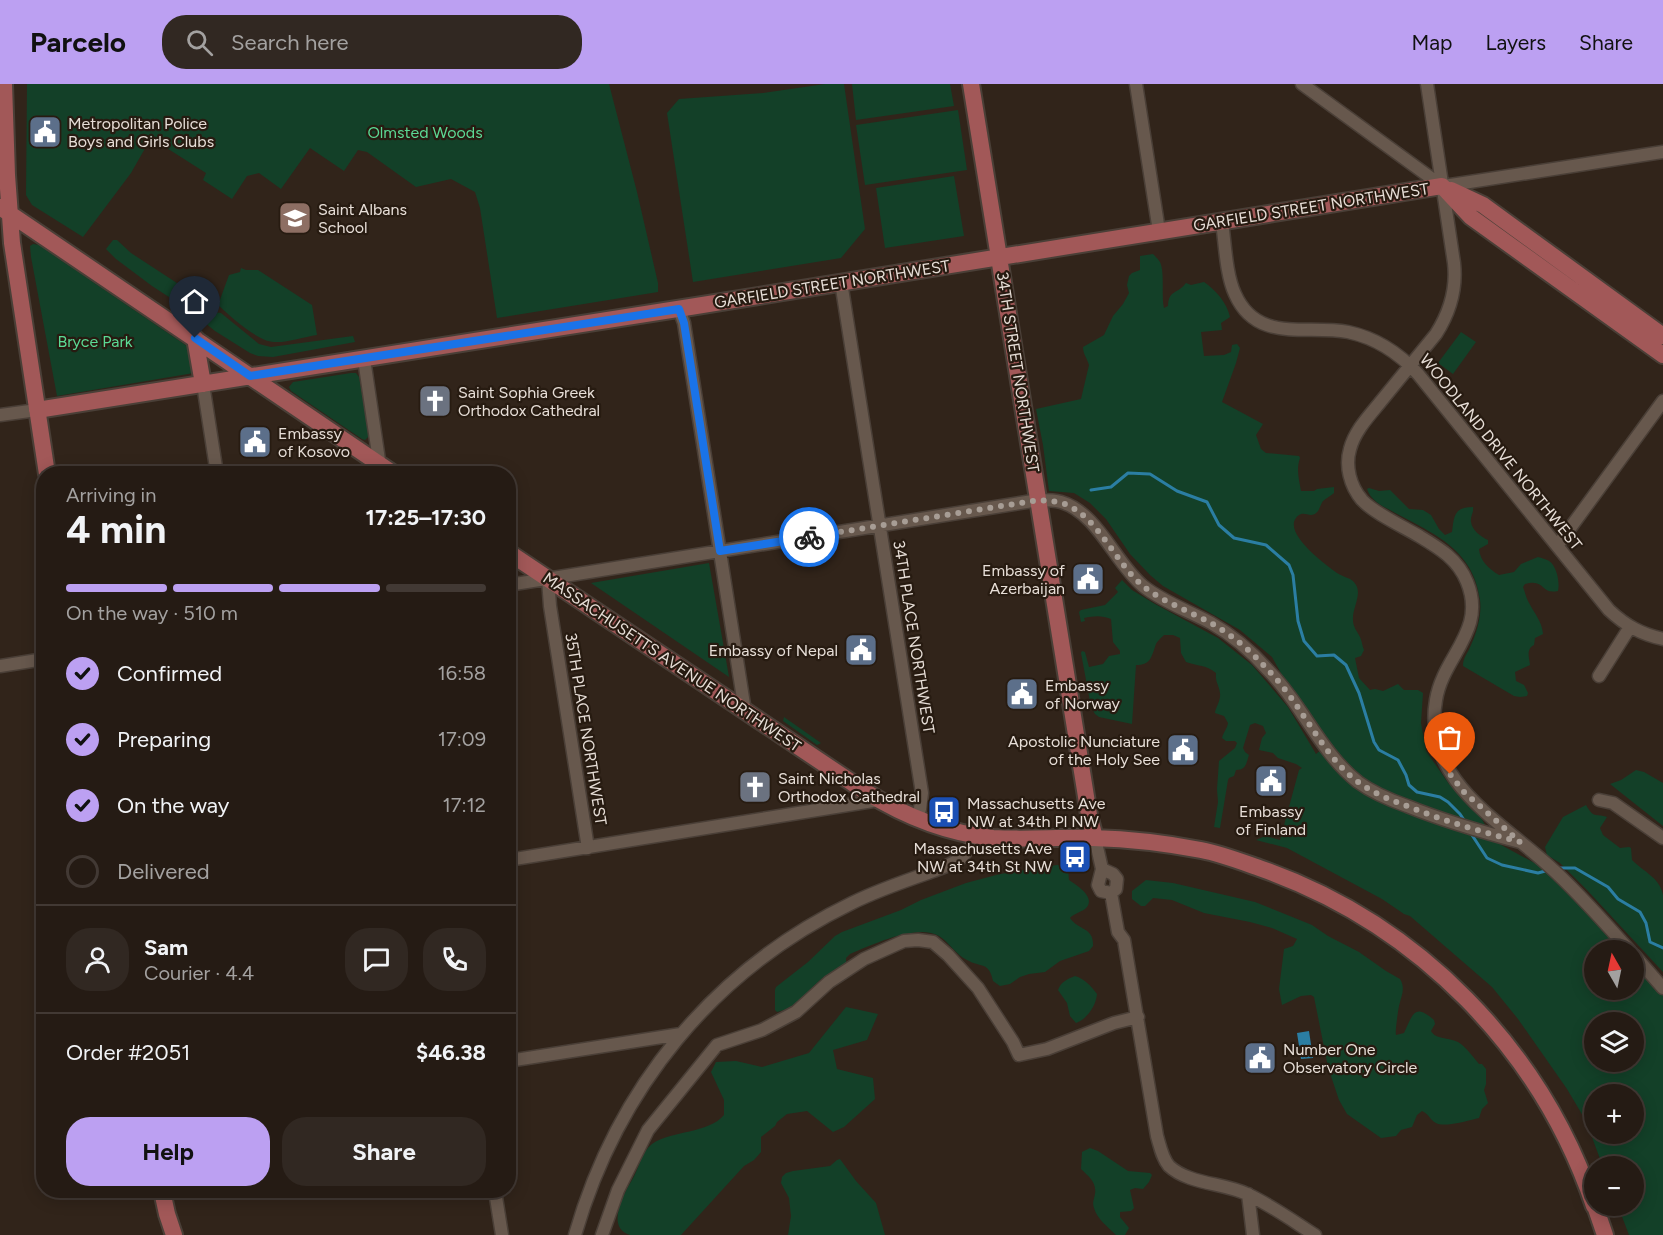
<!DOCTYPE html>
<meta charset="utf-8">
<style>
body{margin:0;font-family:Figtree,sans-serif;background:#312822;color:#f1f3f6;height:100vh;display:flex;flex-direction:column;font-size:22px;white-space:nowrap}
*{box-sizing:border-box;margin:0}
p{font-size:20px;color:#a3a1a0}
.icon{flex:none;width:33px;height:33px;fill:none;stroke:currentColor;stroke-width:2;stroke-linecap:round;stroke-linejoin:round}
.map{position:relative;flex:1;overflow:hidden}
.side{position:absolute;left:36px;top:382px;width:480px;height:732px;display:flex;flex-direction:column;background:#251b14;border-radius:24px;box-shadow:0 3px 15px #0003,0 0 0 2px #423934}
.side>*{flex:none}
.needle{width:39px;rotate:351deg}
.tools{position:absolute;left:1584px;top:856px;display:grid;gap:12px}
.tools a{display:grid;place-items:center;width:60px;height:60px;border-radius:50%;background:#251b14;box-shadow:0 3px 15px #0003,0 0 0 2px #423934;font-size:30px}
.pin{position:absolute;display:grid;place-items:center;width:51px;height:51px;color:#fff;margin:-62px -26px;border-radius:50% 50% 50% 0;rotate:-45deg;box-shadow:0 0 6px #0007}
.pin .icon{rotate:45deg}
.courier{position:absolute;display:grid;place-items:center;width:60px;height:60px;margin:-30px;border:4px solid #1a73e8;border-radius:50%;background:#fff;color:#222;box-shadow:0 2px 8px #0007}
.overview em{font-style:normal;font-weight:700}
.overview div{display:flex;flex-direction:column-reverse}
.overview{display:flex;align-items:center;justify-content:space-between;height:102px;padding:0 30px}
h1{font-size:39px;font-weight:700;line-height:45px}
.bar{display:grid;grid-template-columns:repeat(4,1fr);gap:9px 6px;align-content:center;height:72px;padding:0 30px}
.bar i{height:8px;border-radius:4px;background:#423934}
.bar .on{background:#bca0f2}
.bar p{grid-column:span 4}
.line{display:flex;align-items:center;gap:15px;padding:0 30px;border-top:2px solid #423934}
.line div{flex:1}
.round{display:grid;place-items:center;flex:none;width:63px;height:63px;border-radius:24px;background:#312822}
ol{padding:0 30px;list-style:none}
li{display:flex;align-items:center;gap:18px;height:66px}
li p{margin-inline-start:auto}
li .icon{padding:6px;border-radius:50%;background:#bca0f2;color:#111;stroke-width:4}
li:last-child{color:#a3a1a0}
li i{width:33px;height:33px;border:3px solid #423934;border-radius:50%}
.action{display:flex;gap:12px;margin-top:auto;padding:12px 30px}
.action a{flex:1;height:69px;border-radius:24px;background:#bca0f2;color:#111;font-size:24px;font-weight:700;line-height:69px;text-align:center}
.action a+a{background:#312822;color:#f1f3f6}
header{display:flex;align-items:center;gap:36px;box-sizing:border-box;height:84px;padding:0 30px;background:#bca0f2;color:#111}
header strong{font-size:28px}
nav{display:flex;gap:33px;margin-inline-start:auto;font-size:21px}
.search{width:420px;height:54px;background:#312822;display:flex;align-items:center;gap:15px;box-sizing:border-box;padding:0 21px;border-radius:24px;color:#a3a1a0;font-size:22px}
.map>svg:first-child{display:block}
.green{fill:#134028;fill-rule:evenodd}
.water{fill:#2b7ea3}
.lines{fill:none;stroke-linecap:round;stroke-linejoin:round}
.stream{stroke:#2b7ea3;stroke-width:3}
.minor-casing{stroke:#4a3f37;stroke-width:15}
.major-casing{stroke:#4a3f37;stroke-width:20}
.minor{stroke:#67584d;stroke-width:12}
.major{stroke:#a25858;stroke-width:16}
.done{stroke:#a79d95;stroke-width:6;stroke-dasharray:0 10.8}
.route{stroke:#1a73e8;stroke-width:8}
.labels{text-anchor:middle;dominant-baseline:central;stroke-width:4.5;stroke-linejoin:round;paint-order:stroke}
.poi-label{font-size:16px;fill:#e7ded7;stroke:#271b11;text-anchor:start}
.park-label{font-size:16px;fill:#5bda95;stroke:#271b11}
.street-label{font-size:16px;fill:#e7ded7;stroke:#271b11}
</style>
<header>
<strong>Parcelo</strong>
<div class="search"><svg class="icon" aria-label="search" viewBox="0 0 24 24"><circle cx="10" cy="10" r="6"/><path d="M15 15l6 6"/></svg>Search here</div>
<nav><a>Map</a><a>Layers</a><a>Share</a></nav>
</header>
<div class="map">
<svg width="1663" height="1151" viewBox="0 0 1663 1151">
<rect width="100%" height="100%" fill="#31241a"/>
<path class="green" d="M 27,0 L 609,0 L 637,108 L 658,199 L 658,208 L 497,234 L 480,124 L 475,108 L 451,95 L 416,103 L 367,68 L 358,66 L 344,87 L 310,64 L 281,105 L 259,89 L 247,92 L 232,115 L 203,96 L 206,89 L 151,54 L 131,89 L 83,153 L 32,121 L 26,111 Z
M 825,0 L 844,0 L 865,145 L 841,174 L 693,198 L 667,29 L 679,15 L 763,9 Z
M 852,0 L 950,0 L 954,22 L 856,36 Z
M 958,26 L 967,86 L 865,101 L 856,41 Z
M 954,92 L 964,152 L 885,164 L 876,104 Z
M 113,156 L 117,156 L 131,169 L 183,203 L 202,212 L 204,216 L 211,217 L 213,228 L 221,229 L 259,260 L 271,263 L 353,252 L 355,258 L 273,273 L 258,272 L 250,269 L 215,247 L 189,226 L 152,202 L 116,175 L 106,165 Z
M 33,160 L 39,161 L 190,264 L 194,289 L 57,312 L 31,173 L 30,162 Z
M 1153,170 C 1155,172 1159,176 1160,178 C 1165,189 1161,211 1164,224 L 1168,222 C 1169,205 1177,211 1186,199 L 1191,201 L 1204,198 C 1216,206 1227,219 1230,233 L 1221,239 L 1222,246 L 1201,248 L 1204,272 L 1224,271 L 1231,268 L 1232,261 L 1237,260 L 1240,264 L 1236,279 L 1222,318 L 1263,340 L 1256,351 L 1261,365 L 1266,369 L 1299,372 L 1300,374 C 1296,385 1299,396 1301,407 L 1314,407 L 1317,405 L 1334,403 L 1334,409 C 1331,412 1326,414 1323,417 C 1320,421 1320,426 1316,429 C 1310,434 1305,427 1299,431 C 1278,446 1326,481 1337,489 C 1344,494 1352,493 1356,501 C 1362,511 1352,525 1353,536 C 1353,543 1357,547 1360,553 C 1362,557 1362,562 1364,566 L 1361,572 L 1355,574 L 1359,594 L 1370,606 L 1375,605 L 1383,607 L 1398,600 L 1404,606 L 1418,606 L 1423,609 L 1421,639 L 1426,667 L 1449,700 L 1474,721 L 1494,757 L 1551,788 L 1626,867 L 1594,867 L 1594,906 L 1634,906 L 1634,876 L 1663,911 L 1663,1151 L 1629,1151 L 1618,1122 L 1634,1122 L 1634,1083 L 1603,1083 L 1586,1037 L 1567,1005 L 1518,935 L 1492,903 L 1410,832 L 1404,830 L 1382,815 L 1287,764 L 1256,756 L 1265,752 L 1280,756 L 1299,686 L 1302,684 L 1296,680 L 1278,674 L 1273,669 L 1259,666 L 1262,654 L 1266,649 L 1263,642 L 1255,639 L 1250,641 L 1243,664 L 1245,668 L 1249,671 C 1246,680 1246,686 1236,686 L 1234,692 L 1229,694 L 1228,696 L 1220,744 L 1214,743 L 1218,718 L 1217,705 L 1219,677 L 1235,664 L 1237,659 L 1235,657 L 1226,657 L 1222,654 C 1224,647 1227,645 1228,639 L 1224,632 L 1215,629 C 1216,622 1221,617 1220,609 C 1219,601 1215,598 1216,589 C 1207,581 1197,582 1186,578 L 1181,569 L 1180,554 L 1173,551 L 1164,551 C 1160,555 1156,558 1155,563 C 1151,574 1150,581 1136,581 L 1132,640 L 1099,633 L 1095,630 L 1091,623 L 1081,569 L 1082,567 L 1085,568 L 1089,583 L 1103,580 L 1109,572 L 1120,570 L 1120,567 L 1113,558 L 1111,535 C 1101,531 1094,532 1084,534 L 1085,537 L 1081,538 L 1079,528 L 1081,526 L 1105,521 L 1118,508 L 1115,504 L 1122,496 L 1132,506 L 1155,520 L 1218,554 L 1252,581 L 1288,623 L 1316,670 L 1330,658 L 1313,639 L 1292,609 L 1272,573 L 1240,546 L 1163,502 L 1150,491 L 1130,470 L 1106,435 L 1090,419 L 1074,409 L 1049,407 L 1043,361 L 1036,325 L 1081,315 L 1089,281 C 1087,274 1083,270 1083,263 L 1104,251 L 1113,232 L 1123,220 L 1129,209 L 1127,201 L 1129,192 L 1132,189 L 1140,186 L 1140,172 ZM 1594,939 L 1634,939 L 1634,978 L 1594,978 ZM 1594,1011 L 1634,1011 L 1634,1050 L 1594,1050 Z
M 241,184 L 246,186 L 258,186 L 312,221 L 317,251 C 303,253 287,259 274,258 C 257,257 231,233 218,221 L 229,191 L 240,188 Z
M 1461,248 L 1476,258 L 1453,290 L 1438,279 Z
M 351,289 L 356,289 L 359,293 L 369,348 L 369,352 L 365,356 L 362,355 L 291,307 L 289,303 L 293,298 Z
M 1369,404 L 1379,407 L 1390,406 L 1409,425 L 1423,426 L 1431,431 L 1439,445 L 1445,451 L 1452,448 C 1454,432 1454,423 1473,423 C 1474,429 1470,432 1471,438 C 1472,446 1481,453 1488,456 L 1488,460 L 1479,465 C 1480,477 1489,485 1499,491 L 1514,488 L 1521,480 L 1538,473 C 1539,473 1548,476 1549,477 C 1557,482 1560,499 1558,507 C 1540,511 1546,494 1525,500 L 1523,503 C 1525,508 1526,513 1528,517 C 1534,529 1542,537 1543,550 L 1535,554 L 1534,561 C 1526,565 1529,573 1530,581 L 1515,588 L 1516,597 L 1524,601 L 1528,609 L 1527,612 L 1520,613 L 1514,612 L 1463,582 C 1463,573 1468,569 1471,561 C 1477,548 1482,530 1480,516 C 1473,463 1431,449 1390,426 C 1381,422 1370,415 1367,405 Z
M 709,479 L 729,593 L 591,499 Z
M 784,633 L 821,659 L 817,661 L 783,637 Z
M 1636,686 L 1644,688 L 1663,699 L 1663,742 L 1610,700 L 1621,696 Z
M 1586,721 C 1594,735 1595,729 1607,733 L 1600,744 L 1603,751 L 1620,764 L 1629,763 L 1631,764 L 1632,776 C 1644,788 1660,794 1663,811 L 1663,888 L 1587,806 L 1560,779 L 1547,771 L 1545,763 L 1563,733 Z
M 1057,781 L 1062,781 L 1068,784 L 1069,796 C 1076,801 1095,812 1087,823 C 1083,828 1074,829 1070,834 C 1079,847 1094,843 1093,862 L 1089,867 L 1060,877 L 1045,888 L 1029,890 L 1020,893 L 1010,900 L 1000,902 L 993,897 C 989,877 981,884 967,876 C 956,871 949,858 939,852 C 917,839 872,861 850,870 L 846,874 L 846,880 C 836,885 825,891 817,899 C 805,910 794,925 777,928 L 775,926 L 775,906 L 776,903 L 808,878 L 835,852 L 842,848 L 901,826 L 921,816 L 966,799 L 1000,790 Z
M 1146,796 L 1173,799 L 1255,818 L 1312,841 L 1328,852 L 1359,868 L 1386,887 L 1400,895 C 1406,905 1401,912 1399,922 C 1398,927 1395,948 1396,951 L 1404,949 C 1413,930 1414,919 1434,936 L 1435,940 L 1431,947 C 1436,956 1448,953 1458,958 C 1466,963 1473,973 1479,980 L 1482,980 L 1486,985 L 1486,1000 L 1484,1006 L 1488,1019 L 1482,1025 L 1479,1034 C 1470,1036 1444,1044 1436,1039 C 1430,1036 1429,1030 1422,1027 L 1417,1031 L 1412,1043 L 1401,1046 L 1396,1052 L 1381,1054 L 1347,1030 L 1339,1016 L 1328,983 L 1314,913 L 1311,911 L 1301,912 L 1282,921 L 1279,905 L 1284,865 L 1293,862 L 1297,855 L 1272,844 L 1250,838 L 1204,829 L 1172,816 L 1153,814 L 1145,822 L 1141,822 L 1132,815 L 1132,807 Z
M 1075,892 C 1085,895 1091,902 1097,910 C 1096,922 1087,935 1076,939 L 1070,932 L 1067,919 L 1058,906 C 1061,898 1067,895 1075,892 Z
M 846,923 L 878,930 L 867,956 L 833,966 L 837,985 L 873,994 L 875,1015 L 844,1043 L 833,1048 L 807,1027 L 787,1030 L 777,1038 L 775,1042 L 761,1053 L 761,1068 L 754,1076 L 744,1082 L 681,1151 C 669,1151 656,1151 644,1151 C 640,1151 634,1151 630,1151 C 605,1144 624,1109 632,1096 C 639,1085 641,1068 652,1060 C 672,1046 708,1050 724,1031 L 724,1016 L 711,988 L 716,978 L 736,977 L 762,983 L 809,969 Z
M 1090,1064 L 1098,1067 L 1128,1087 L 1150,1089 L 1152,1091 L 1149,1098 L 1143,1105 L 1135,1104 L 1130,1106 L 1134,1124 L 1131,1127 L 1120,1128 L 1120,1133 L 1129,1144 L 1125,1151 L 1116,1151 C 1108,1143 1097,1135 1094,1124 C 1092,1118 1094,1116 1095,1110 C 1097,1098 1088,1092 1081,1085 L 1082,1068 Z
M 840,1075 L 856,1097 L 876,1119 L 885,1151 L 788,1151 L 791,1132 L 789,1114 L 781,1099 L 782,1093 L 786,1089 L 793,1087 L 830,1082 L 837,1076 Z"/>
<path class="water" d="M 1309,947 L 1313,974 L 1301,975 L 1297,949 Z"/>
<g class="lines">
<path class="stream" d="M 1091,406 L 1111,403 L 1128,389 L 1150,390 L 1177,407 L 1207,418 L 1219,441 L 1234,454 L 1266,461 L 1289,481 L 1293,491 L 1298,537 L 1304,557 L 1317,572 L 1334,571 L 1346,581 L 1359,609 L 1374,658 L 1379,666 L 1398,676 L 1406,691 L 1409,701 L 1417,708 L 1440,713 L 1448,718 L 1460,730 L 1466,739
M 1470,748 L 1487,774 L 1502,781 L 1538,789 L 1549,786
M 1558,784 L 1575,784 L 1608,803 L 1618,815 L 1640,828 L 1646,839 L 1650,858 L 1663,864"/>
<g class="minor-casing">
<path id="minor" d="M 1136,0 L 1159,147
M 1302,0 L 1442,102
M 1427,0 L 1454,179 C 1457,205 1450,228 1436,250 C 1418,272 1400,294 1382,316 C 1370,331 1355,346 1350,365 C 1345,382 1350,402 1362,416 C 1374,429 1402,442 1419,452 C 1439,464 1458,475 1467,498 C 1487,547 1443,572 1436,616 C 1422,696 1499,736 1549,782 C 1578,808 1604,838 1630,867
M 1444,102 L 1663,68
M 1222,138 C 1225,159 1226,191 1235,210 C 1257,260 1307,240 1348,248 C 1376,254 1399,269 1418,290 L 1609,526 C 1626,542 1641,550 1663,555
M 841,198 L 922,709 L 920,725 L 917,736
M 679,225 L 684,239 L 745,627
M 364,275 L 380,383
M 203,300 L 217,390
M 0,331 L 37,326
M 1557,462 L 1663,317
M 548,495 L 550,522 L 588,764
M 508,501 L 1039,416 C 1046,416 1054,416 1061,418 C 1098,429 1115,479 1143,502 C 1163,518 1189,527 1211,539 C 1232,551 1251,567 1267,585 C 1280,598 1291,613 1301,628 C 1318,653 1334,679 1358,698 C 1373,709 1390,716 1407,722 C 1444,737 1482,748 1520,758
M 0,582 L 44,575
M 1599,592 L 1630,543
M 1599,716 L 1613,719 L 1663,754
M 1095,754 L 1102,785
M 508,776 L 879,716
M 1102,785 L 1113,790 L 1117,795 L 1116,805 L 1111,809 L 1101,807 L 1098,801 Z
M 1111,809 L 1118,848 L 1124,856 L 1157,1052 C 1160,1062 1162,1074 1169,1082 C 1188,1100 1224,1099 1247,1110 C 1271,1121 1293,1137 1315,1151
M 1634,871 L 1663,904
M 508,977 L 681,950
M 495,1107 L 502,1151
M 1248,1110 L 1253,1151
M 575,1151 C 617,1005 713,886 852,819 C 876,807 902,798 928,789 C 938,785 952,781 961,774 C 967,768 972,759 977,752
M 602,1151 L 618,1106 L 648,1046 L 717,961 L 762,946 L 796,928 L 829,898 L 864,875 L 904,857 L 918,856 L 933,858 L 948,871 L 978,904 L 1013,958 L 1019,971 L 1047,965 L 1114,939 L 1138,933"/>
</g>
<g class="major-casing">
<path id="major" d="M 4,0 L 7,91 L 12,159 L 47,390
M 971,0 L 1089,731 L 1095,754
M 1442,102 L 1471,133 L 1663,271
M 1451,106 L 1483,121 L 1663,252
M 0,123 L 394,390
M 195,254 L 203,300
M 37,326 L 690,223 L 1442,102
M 508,468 L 866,708 C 906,733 946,749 993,754 C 1026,756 1059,753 1093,754 C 1129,755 1165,759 1201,766 C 1222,770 1242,778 1262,785 C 1418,840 1541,965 1594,1122
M 162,1107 L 167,1130 L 174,1151
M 1595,1122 L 1605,1151"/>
</g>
<use href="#minor" class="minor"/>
<use href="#major" class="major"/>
</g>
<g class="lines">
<path class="done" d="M 809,453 L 1039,416 C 1048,417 1057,417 1065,420 C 1099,434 1116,480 1143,502 C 1163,518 1189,527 1211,539 C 1232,551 1251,567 1267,585 C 1280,598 1291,613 1301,628 C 1318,653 1334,680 1358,698 C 1373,709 1390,716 1407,722 C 1444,737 1482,748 1520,758 L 1463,707 L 1450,690"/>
<path class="route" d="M 195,254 L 250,292 L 679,225 L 684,239 L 720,467 L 809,453"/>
</g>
<defs>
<g id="civic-square" transform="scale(1.725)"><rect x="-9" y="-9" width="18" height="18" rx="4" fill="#5c6f8a" stroke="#271b11"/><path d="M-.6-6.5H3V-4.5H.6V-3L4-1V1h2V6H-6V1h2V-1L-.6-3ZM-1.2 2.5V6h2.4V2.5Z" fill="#fff"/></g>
<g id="school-square" transform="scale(1.725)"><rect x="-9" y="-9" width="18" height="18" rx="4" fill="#8d6e63" stroke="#271b11"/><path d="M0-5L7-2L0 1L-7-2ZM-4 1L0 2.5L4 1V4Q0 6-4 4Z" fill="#fff"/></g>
<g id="church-square" transform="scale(1.725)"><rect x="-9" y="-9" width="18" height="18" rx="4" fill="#6b7280" stroke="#271b11"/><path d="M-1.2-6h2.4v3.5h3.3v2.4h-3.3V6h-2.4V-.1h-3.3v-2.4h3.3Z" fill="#fff"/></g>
<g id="bus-square" transform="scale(1.725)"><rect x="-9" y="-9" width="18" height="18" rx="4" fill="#1a4fb4" stroke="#271b11"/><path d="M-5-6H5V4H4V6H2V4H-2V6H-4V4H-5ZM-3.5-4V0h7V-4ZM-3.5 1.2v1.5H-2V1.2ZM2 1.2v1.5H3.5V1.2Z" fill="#fff"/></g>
</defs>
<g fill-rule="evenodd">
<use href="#civic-square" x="45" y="48"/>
<use href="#school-square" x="295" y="134"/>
<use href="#church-square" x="435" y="317"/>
<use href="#civic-square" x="255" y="358"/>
<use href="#civic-square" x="1088" y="495"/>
<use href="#civic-square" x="861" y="566"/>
<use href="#civic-square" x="1022" y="610"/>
<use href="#civic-square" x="1183" y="666"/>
<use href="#civic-square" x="1271" y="697"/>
<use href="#church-square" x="755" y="703"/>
<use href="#bus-square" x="944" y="728"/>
<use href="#bus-square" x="1075" y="773"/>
<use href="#civic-square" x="1260" y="974"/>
</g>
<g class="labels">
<g class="poi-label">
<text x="68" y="39">Metropolitan Police<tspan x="68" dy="18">Boys and Girls Clubs</tspan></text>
<text x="318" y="125">Saint Albans<tspan x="318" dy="18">School</tspan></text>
<text x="458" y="308">Saint Sophia Greek<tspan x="458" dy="18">Orthodox Cathedral</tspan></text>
<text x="278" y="349">Embassy<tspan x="278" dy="18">of Kosovo</tspan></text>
<text x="1065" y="486" text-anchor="end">Embassy of<tspan x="1065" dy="18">Azerbaijan</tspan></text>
<text x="838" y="566" text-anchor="end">Embassy of Nepal</text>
<text x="1045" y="601">Embassy<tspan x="1045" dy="18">of Norway</tspan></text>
<text x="1160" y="657" text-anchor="end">Apostolic Nunciature<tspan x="1160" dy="18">of the Holy See</tspan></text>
<text x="778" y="694">Saint Nicholas<tspan x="778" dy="18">Orthodox Cathedral</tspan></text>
<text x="967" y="719">Massachusetts Ave<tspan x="967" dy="18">NW at 34th Pl NW</tspan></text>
<text x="1271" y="727" text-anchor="middle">Embassy<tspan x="1271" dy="18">of Finland</tspan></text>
<text x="1052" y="764" text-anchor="end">Massachusetts Ave<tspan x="1052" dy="18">NW at 34th St NW</tspan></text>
<text x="1283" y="965">Number One<tspan x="1283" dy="18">Observatory Circle</tspan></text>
</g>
<g class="park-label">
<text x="425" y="48">Olmsted Woods</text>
<text x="95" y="257">Bryce Park</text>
</g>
<g class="street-label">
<text transform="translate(1311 123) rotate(-9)">GARFIELD STREET NORTHWEST</text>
<text transform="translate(832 200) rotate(-9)">GARFIELD STREET NORTHWEST</text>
<text transform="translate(1018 288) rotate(81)">34TH STREET NORTHWEST</text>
<text transform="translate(1501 368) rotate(51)">WOODLAND DRIVE NORTHWEST</text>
<text transform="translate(914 553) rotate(81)">34TH PLACE NORTHWEST</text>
<text transform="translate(672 578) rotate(34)">MASSACHUSETTS AVENUE NORTHWEST</text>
<text transform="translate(586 645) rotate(81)">35TH PLACE NORTHWEST</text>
</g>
</g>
</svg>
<div class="tools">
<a><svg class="needle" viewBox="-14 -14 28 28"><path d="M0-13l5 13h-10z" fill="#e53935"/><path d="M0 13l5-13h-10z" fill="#a3a1a0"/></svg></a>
<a><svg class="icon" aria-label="layers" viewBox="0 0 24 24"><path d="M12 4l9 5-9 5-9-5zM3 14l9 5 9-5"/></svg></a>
<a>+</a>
<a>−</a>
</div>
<div class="pin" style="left:1450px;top:690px;background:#ea580c"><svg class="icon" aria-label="bag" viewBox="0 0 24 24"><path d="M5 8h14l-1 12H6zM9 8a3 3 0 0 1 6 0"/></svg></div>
<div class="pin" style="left:195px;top:254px;background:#1f2937"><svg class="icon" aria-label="home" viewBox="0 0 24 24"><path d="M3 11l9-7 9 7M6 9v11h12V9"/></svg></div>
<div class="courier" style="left:809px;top:453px"><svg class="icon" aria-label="bike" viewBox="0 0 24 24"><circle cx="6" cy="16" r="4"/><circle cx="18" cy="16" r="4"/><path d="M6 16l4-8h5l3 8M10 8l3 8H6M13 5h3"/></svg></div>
<section class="side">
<div class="overview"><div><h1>4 min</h1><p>Arriving in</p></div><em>17:25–17:30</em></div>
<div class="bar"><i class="on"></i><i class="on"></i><i class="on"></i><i></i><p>On the way · 510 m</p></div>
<ol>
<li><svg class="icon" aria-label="check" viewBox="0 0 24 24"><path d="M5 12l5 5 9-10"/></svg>Confirmed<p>16:58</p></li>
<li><svg class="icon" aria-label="check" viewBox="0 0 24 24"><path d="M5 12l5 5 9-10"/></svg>Preparing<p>17:09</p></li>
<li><svg class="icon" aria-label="check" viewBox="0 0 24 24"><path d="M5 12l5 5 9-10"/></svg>On the way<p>17:12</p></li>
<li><i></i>Delivered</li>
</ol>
<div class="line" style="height:108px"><a class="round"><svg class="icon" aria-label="person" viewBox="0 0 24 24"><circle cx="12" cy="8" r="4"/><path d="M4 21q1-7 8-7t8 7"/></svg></a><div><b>Sam</b><p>Courier · 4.4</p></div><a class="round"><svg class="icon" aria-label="chat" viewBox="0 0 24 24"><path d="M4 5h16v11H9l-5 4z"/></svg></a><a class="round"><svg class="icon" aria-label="phone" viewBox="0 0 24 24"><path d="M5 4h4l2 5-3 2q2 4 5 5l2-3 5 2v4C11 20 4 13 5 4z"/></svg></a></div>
<div class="line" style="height:78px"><div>Order #2051</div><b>$46.38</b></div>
<div class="action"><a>Help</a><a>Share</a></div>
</section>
</div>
